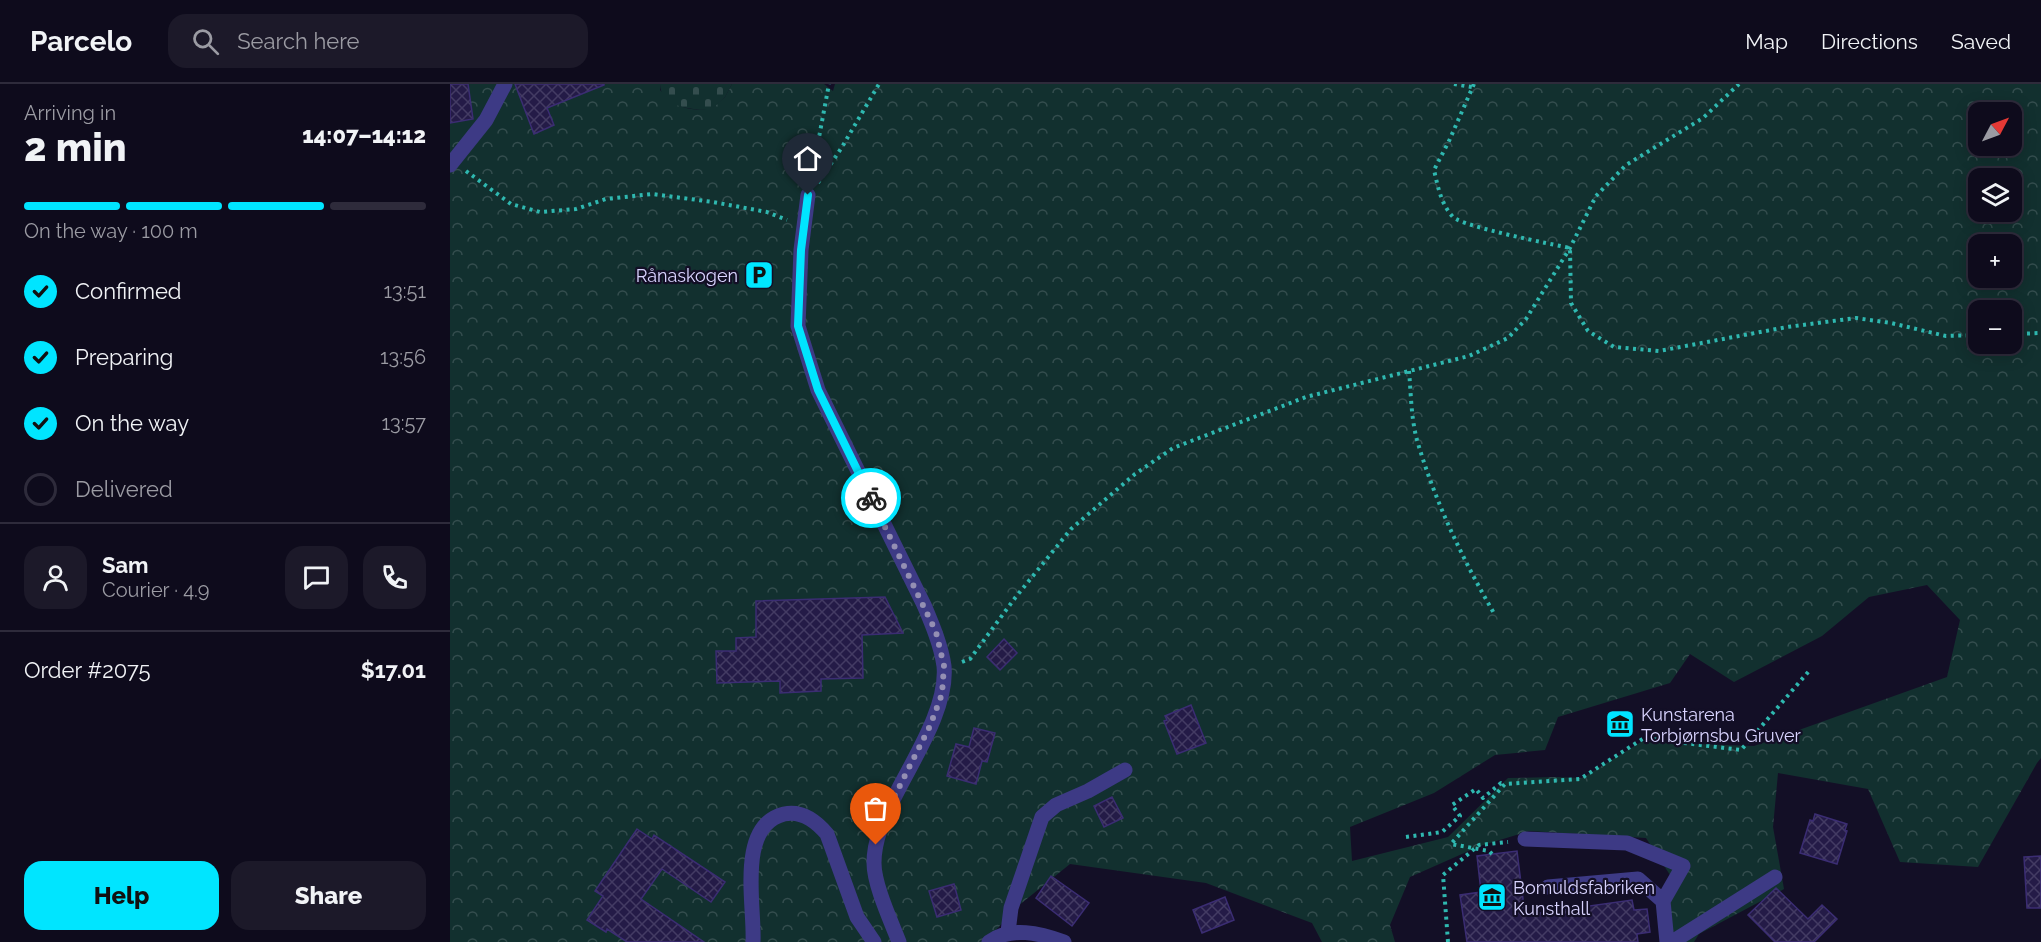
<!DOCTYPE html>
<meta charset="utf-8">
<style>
body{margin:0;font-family:Raleway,sans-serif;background:#1c1929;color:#f1f3f6;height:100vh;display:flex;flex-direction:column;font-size:22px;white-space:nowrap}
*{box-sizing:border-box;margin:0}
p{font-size:20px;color:#9b9ba3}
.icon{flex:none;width:33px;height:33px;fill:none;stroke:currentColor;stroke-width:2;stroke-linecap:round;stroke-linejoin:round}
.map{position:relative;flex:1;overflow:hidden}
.panel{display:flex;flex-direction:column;background:#0e0b1c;width:450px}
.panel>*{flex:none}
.needle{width:39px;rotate:49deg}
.controls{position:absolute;left:1518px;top:18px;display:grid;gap:12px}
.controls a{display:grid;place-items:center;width:54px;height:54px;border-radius:12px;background:#0e0b1c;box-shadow:0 3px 15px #0003,0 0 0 2px #2e2b3b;font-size:30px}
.pin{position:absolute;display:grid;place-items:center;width:51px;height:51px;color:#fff;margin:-62px -26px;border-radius:50% 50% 50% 0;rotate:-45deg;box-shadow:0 0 6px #0007}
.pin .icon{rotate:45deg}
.courier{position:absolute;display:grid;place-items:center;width:60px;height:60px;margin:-30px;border:4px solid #00e5ff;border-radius:50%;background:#fff;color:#222;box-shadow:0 2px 8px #0007}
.overview em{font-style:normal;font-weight:800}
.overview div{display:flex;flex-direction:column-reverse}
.overview{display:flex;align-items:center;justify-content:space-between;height:102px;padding:0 24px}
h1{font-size:39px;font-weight:800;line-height:45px}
.bar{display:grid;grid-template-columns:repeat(4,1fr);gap:9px 6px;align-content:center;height:72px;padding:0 24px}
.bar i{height:8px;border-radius:4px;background:#2e2b3b}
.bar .selected{background:#00e5ff}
.bar p{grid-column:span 4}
.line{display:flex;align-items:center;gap:15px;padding:0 24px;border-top:2px solid #2e2b3b}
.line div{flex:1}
.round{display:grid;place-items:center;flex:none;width:63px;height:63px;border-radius:18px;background:#1c1929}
ol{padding:0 24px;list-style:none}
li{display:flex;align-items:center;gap:18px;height:66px}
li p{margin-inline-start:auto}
li .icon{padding:6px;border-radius:50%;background:#00e5ff;color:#111;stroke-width:4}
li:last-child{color:#9b9ba3}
li i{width:33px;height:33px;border:3px solid #2e2b3b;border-radius:50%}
.action{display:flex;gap:12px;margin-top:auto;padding:12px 24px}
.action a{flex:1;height:69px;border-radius:18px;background:#00e5ff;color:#111;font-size:24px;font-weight:800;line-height:69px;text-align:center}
.action a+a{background:#1c1929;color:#f1f3f6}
header{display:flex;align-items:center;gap:36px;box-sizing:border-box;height:84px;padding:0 30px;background:#0e0b1c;border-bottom:2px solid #2e2b3b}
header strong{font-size:28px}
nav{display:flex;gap:33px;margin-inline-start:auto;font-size:21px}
.search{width:420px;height:54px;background:#1c1929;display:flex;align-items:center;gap:15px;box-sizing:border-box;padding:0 21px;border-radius:18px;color:#9b9ba3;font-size:22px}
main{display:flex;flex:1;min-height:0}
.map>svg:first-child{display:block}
.forest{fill:url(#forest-crowns);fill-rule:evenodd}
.cemetery{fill:url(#cemetery-stones)}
.building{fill:url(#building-cross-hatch);stroke:#3b2d73;stroke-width:1.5}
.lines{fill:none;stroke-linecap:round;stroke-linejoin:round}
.path{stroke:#2fb8b0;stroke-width:4;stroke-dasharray:3 4.5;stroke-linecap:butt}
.minor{stroke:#3d3a85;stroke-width:15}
.path-bridge{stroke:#2fb8b0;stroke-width:4;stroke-dasharray:3 4.5;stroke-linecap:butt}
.done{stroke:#948fb3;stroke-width:6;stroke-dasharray:0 10.8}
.route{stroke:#00e5ff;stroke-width:8}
.labels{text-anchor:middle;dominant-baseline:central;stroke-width:4.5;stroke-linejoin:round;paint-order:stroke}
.poi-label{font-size:18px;fill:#d9d4ff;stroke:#130f26;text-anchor:start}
</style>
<header>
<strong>Parcelo</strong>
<div class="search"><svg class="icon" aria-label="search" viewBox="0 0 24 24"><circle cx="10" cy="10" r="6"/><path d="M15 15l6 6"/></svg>Search here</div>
<nav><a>Map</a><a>Directions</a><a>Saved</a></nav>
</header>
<main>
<section class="panel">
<div class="overview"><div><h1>2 min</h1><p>Arriving in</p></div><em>14:07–14:12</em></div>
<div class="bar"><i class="selected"></i><i class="selected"></i><i class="selected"></i><i></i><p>On the way · 100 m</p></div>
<ol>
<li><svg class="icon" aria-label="check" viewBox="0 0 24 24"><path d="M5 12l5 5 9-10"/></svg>Confirmed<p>13:51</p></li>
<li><svg class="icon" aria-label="check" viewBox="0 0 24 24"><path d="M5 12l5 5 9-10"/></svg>Preparing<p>13:56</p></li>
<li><svg class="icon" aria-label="check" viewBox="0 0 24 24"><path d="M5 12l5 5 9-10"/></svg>On the way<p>13:57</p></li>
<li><i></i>Delivered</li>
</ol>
<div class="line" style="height:108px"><a class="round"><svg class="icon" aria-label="person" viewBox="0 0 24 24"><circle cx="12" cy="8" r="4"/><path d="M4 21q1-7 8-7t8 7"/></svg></a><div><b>Sam</b><p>Courier · 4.9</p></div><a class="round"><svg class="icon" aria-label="chat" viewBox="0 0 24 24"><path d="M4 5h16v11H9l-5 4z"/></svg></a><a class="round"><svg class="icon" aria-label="phone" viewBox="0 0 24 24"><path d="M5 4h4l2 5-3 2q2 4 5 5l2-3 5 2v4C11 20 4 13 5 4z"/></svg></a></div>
<div class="line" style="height:78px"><div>Order #2075</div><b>$17.01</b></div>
<div class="action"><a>Help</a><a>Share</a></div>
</section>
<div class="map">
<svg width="1591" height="858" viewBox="0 0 1591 858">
<defs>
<pattern id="forest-crowns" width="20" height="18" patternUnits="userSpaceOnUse" patternTransform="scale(1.5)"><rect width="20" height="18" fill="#12302f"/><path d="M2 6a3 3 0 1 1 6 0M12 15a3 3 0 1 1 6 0" fill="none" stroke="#344d4e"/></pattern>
<pattern id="cemetery-stones" width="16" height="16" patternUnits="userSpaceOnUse" patternTransform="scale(1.5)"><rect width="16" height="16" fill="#12302f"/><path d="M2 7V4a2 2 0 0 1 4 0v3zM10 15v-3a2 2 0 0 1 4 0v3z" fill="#344d4e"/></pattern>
<pattern id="building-cross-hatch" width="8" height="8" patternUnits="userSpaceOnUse" patternTransform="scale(1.5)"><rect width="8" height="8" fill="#241b47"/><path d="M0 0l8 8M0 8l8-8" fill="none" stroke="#433b63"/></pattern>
</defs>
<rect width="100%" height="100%" fill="#130f26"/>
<path class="forest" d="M 0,0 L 210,0 L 210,6 C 227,24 237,27 261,25 L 275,13 L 282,0 L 374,0 L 383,7 L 385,0 L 1591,0 L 1591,674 L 1587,679 L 1528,783 L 1450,778 L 1418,705 L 1328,689 L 1323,743 L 1334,805 L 1249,850 L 1244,858 L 1213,858 L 1222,794 L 1196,754 L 1079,747 L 1030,762 L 960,793 L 940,841 L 945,858 L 872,858 L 862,839 L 756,799 L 620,780 L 568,822 L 535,858 L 0,858 ZM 1528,28 L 1562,28 L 1562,62 L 1528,62 ZM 1528,94 L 1562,94 L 1562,128 L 1528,128 ZM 1528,160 L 1562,160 L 1562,194 L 1528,194 ZM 1528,226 L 1562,226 L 1562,260 L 1528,260 ZM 1477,501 L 1510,536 L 1497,593 L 1304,662 L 1191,658 L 1132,694 L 1106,693 L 1058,694 L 998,753 L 902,777 L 900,743 L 984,709 L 1045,671 L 1095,666 L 1108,633 L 1220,599 L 1240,570 L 1284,598 L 1372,552 L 1419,513 Z"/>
<path class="cemetery" d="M 210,0 L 282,0 L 275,13 L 261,26 C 244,26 210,24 210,0 Z"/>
<path class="building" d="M 0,0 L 18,0 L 23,35 L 0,39 Z
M 65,0 L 154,0 L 154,1 L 97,24 L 104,41 L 84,50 Z
M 435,513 L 453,549 L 412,551 L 413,594 L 371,595 L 371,607 L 330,609 L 330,597 L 267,599 L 266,567 L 286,567 L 286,554 L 306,553 L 306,517 Z
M 554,555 L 567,569 L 550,586 L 537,573 Z
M 741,621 L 756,659 L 727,670 L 714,637 L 717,636 L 715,632 Z
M 524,644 L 545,649 L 537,678 L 532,677 L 526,700 L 497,692 L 506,660 L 519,663 Z
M 662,713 L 673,734 L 654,743 L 644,722 Z
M 1365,730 L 1397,740 L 1395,746 L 1397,747 L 1387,780 L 1350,769 L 1360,736 L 1363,737 Z
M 187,745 L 202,755 L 204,751 L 275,798 L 261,818 L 212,785 L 191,815 L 254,858 L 177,858 L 157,845 L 156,848 L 137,836 L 153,812 L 145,807 Z
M 1067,767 L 1075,831 L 1182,816 L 1184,826 L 1197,825 L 1200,848 L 1187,850 L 1188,858 L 1017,858 L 1010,811 L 1031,808 L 1027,772 Z
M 1591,772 L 1591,824 L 1577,824 L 1574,773 Z
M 601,792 L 639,819 L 622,842 L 586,814 Z
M 504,800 L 511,826 L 487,833 L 479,807 Z
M 1326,804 L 1358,835 L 1372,821 L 1387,835 L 1364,858 L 1325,858 L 1298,831 Z
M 775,813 L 784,836 L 752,849 L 743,826 Z"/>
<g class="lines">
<path class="path" d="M 1004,0 L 1022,3
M 1024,0 L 999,57 L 984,86 C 988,103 991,120 1003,133 C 1014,143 1101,160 1120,164 L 1121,219 L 1138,247 L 1164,263 L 1209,267 L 1337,243 L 1406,234 L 1441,239 L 1496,252 L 1528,251
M 16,87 L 61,120 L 90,128 L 126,125 L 156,115 L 202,110 L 263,118 L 317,128 L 337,136
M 361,96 L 379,0
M 368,99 L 392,63 L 429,0
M 1562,250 L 1591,249
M 959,287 C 961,309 961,334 967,356 C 985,418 1013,476 1045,531
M 512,578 L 520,575 L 565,514 L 621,445 L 685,390 L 723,364 L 856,313 L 1019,272 L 1058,254 L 1076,235 L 1120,164 L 1146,112 L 1176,81 L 1253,34 L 1289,0
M 956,753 L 992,748 L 1010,732 L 1002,721 L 1026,705 L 1033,714 L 1051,699 L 1055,700
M 998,858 L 993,791 L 1029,761 L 1058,758"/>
<path class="minor" d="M 0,81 L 36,36 L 55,0
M 358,111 L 351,166 L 348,242 L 368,306 L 474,521 C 482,540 491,561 494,582 C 498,624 462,677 444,714 C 434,734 424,756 424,779 C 424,801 441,837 449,858
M 1075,755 L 1177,759 L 1233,782 L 1213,817 L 1217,858
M 1098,803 L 1188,795 L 1213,817
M 558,848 L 561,824 L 592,733 L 606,721 L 638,707 L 675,686
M 303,858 C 305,822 286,742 334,730 C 352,726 366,737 377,750 L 407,833 L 424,858
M 539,858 C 561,842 590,849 614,858
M 1222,858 L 1325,793"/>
<path class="path-bridge" d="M 1042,770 L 1039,767 L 1001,760 L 1055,700 L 1130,695 L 1194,654 L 1291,666 L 1359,587"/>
</g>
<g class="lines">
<path class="done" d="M 421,414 L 486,548 L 494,582 L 492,610 L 480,642 L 433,735 L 426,761"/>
<path class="route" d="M 358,111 L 351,166 L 348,242 L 368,306 L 421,414"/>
</g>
<defs>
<g id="parking-square" transform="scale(1.5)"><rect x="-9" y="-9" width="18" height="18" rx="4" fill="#00e5ff" stroke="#130f26"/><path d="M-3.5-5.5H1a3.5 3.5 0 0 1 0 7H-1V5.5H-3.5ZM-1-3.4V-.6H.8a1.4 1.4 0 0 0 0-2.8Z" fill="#111"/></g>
<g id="museum-square" transform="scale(1.5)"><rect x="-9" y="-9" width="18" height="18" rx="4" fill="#00e5ff" stroke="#130f26"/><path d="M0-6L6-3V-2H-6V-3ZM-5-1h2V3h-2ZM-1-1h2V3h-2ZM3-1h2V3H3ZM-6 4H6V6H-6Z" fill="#111"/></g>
</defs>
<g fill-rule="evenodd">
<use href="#parking-square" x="309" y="191"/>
<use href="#museum-square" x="1170" y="640"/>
<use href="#museum-square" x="1042" y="813"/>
</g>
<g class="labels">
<g class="poi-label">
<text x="288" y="191" text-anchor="end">Rånaskogen</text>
<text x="1191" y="630">Kunstarena<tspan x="1191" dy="21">Torbjørnsbu Gruver</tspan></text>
<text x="1063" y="803">Bomuldsfabriken<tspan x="1063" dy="21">Kunsthall</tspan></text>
</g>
</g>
</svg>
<div class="controls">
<a><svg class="needle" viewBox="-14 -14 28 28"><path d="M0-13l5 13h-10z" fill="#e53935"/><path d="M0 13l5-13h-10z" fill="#9b9ba3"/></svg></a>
<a><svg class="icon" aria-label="layers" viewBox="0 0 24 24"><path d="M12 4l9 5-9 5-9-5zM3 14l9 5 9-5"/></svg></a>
<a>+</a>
<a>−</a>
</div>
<div class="pin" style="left:426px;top:761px;background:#ea580c"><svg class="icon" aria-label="bag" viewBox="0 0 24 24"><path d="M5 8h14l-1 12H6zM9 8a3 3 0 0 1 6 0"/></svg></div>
<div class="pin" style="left:358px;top:111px;background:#1f2937"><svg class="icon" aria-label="home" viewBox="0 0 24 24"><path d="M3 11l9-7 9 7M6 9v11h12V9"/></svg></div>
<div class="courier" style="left:421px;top:414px"><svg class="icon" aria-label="bike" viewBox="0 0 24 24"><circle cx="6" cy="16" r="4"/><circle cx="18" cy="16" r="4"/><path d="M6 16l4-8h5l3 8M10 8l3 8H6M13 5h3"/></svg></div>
</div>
</main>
